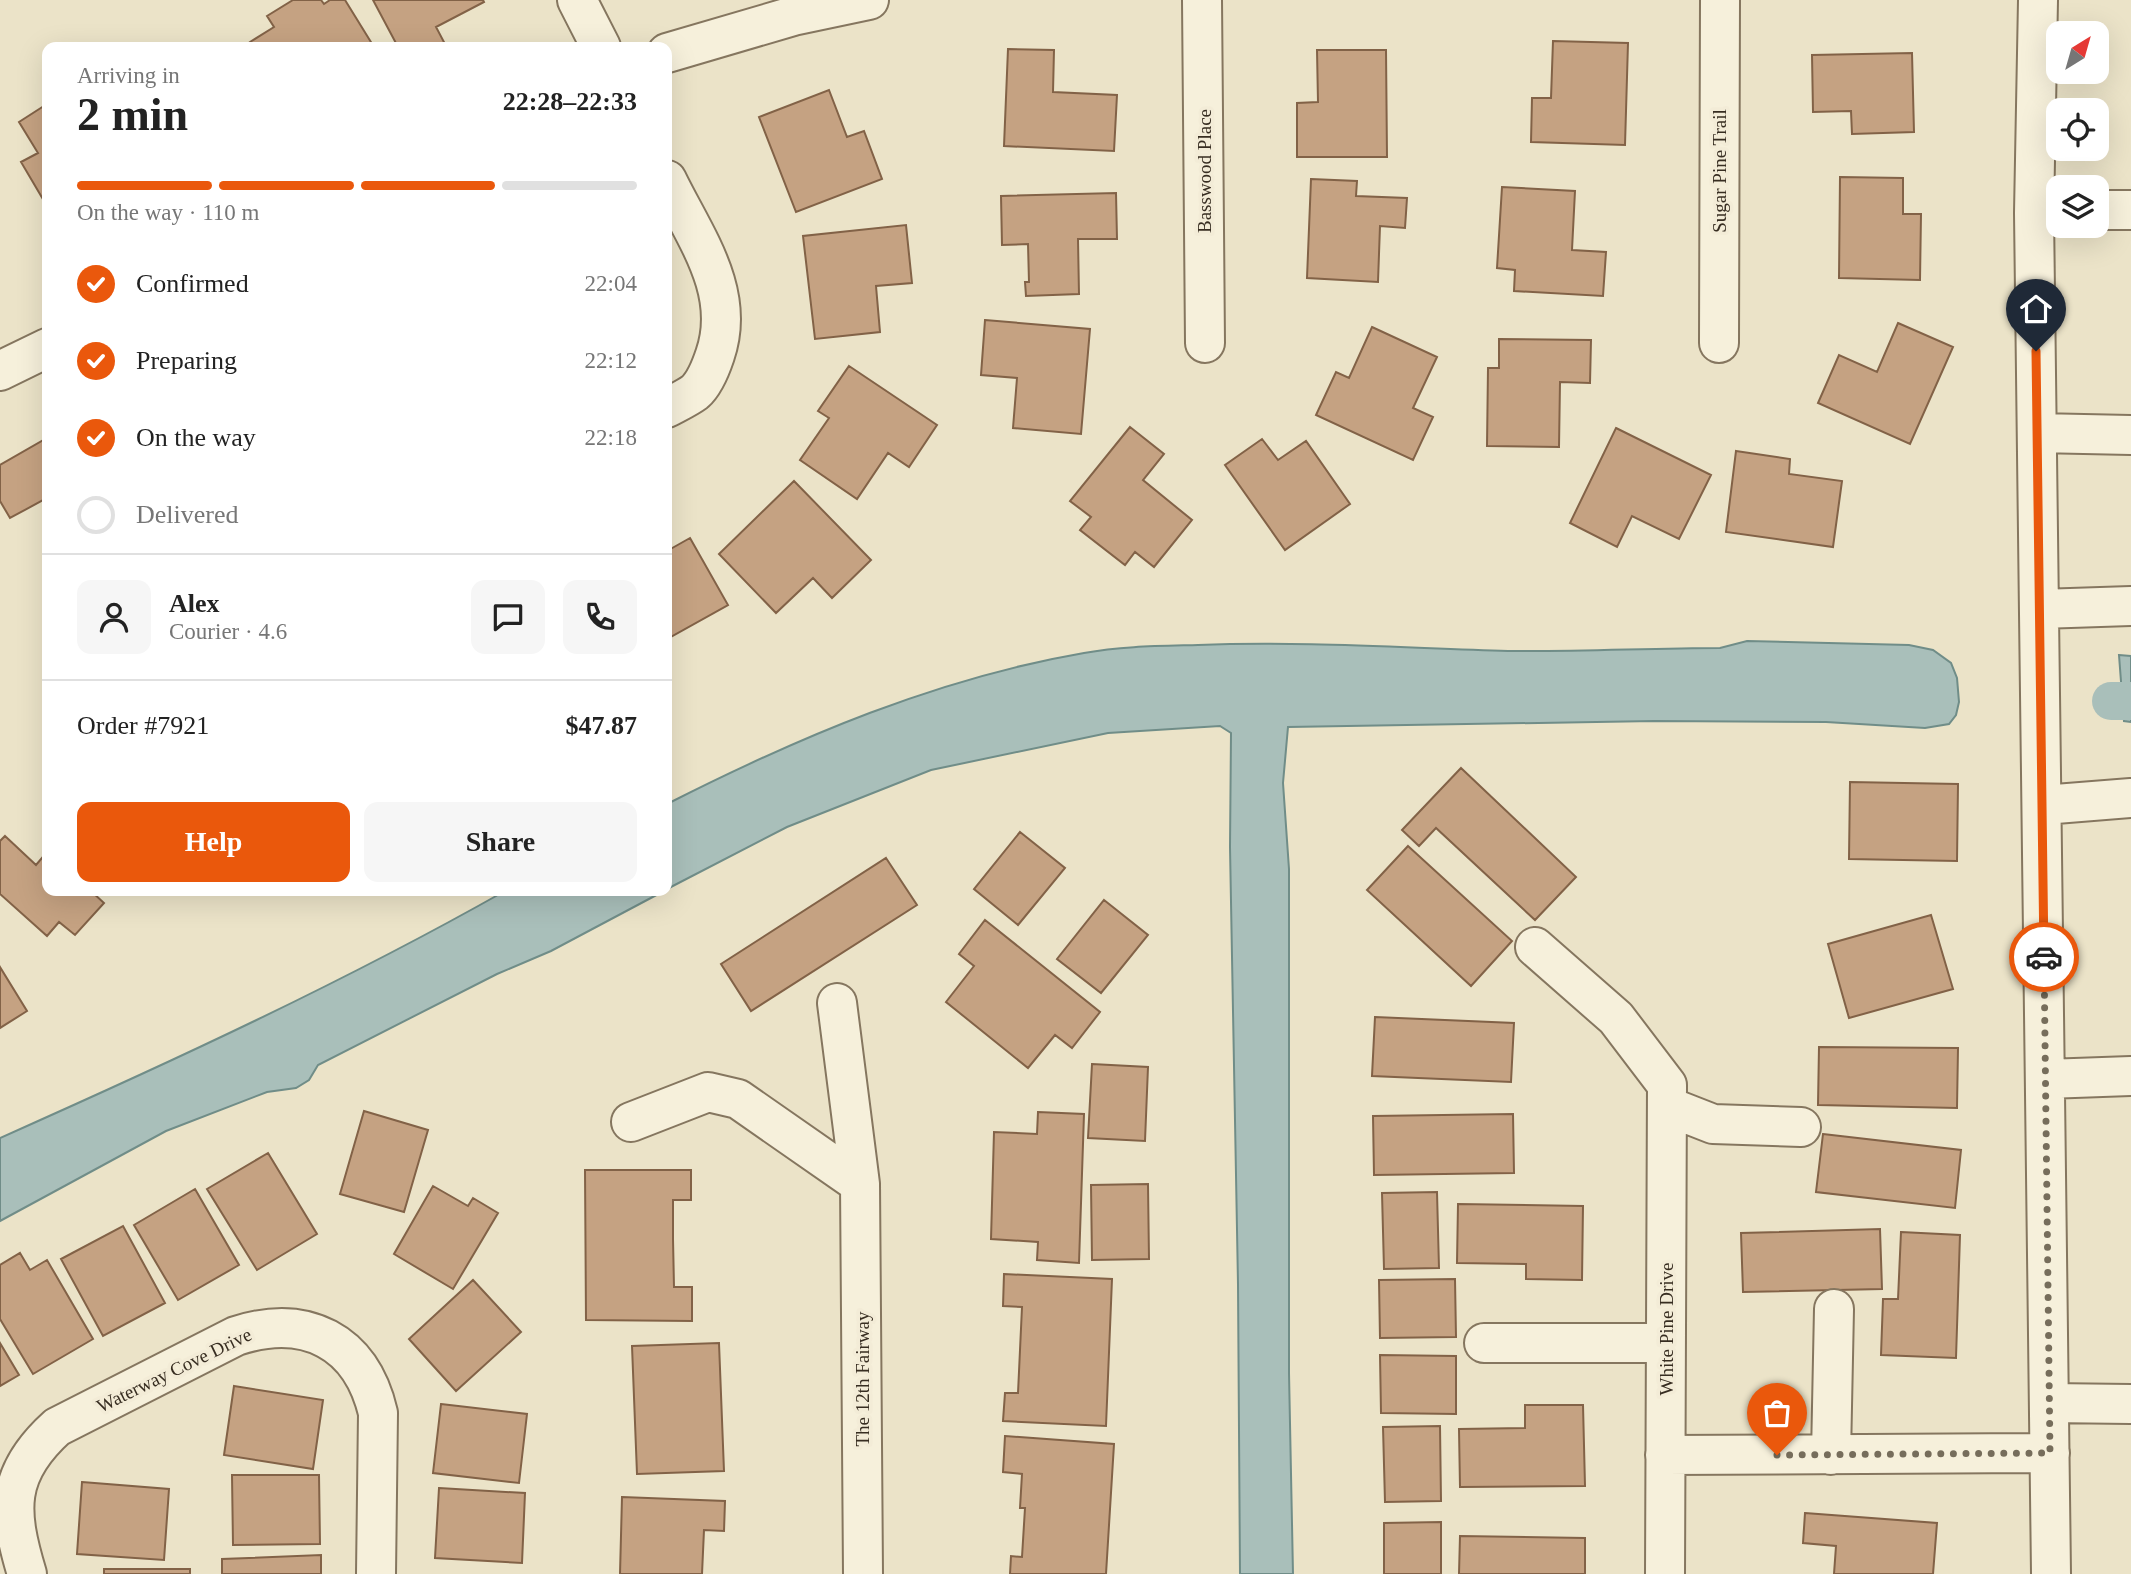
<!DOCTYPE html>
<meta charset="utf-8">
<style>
body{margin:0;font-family:Georgia,serif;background:#f6f6f6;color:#222;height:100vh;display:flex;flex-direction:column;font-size:26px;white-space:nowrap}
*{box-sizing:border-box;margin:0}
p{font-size:23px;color:#767676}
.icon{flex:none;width:38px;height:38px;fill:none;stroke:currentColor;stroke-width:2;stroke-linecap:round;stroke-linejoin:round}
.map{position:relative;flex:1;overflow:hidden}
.sheet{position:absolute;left:42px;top:42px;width:630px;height:854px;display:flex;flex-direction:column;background:#fff;border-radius:14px;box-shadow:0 7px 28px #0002}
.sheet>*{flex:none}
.needle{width:46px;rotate:37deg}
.tools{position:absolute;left:2046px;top:21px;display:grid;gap:14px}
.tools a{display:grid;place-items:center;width:63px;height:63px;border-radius:14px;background:#fff;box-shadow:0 7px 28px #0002;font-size:35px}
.pin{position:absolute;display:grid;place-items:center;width:60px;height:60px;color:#fff;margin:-72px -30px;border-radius:50% 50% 50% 0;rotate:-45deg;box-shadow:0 0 7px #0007}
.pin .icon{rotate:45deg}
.courier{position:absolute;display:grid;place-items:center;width:70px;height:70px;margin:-35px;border:5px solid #ea580c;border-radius:50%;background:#fff;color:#222;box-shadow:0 2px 9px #0007}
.head em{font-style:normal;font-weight:700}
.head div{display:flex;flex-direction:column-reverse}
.head{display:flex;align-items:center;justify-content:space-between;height:119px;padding:0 35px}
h1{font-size:46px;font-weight:700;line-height:52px}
.bar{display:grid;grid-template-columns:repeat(4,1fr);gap:10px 7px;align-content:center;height:84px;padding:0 35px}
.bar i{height:9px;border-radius:5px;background:#e0e0e0}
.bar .current{background:#ea580c}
.bar p{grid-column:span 4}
.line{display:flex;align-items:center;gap:18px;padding:0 35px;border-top:2px solid #e0e0e0}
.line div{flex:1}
.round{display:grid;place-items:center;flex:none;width:74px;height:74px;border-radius:14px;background:#f6f6f6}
ol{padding:0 35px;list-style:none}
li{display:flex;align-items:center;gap:21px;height:77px}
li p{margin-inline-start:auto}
li .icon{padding:7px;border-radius:50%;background:#ea580c;color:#fff;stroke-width:4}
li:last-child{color:#767676}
li i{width:38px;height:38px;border:4px solid #e0e0e0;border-radius:50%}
.button{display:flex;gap:14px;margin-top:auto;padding:14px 35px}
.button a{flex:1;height:80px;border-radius:14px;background:#ea580c;color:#fff;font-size:28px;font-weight:700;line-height:80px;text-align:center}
.button a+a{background:#f6f6f6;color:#222}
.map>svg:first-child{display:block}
.water{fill:#a9bfba;stroke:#708d88;stroke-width:2}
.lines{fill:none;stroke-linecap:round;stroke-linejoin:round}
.canal{stroke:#a9bfba;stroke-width:38}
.building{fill:#c5a282;stroke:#826247;stroke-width:2}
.minor-casing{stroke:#85765f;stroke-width:42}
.minor{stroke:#f6f0db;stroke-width:38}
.done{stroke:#766d5b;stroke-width:7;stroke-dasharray:0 12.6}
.route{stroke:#ea580c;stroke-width:9}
.labels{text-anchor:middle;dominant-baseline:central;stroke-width:7;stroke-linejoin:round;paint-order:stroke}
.street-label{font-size:19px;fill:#372d21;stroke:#f3ecd7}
</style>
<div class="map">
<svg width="2131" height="1574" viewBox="0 0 2131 1574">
<rect width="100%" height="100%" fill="#ebe3c8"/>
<path class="water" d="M 1747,641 L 1909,645 L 1933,650 L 1951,663 L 1957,678 L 1959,702 L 1956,715 L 1949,724 L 1925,728 L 1826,722 L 1654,721 L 1288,727 L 1283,783 L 1289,869 L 1289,1373 L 1293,1574 L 1240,1574 L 1238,1284 L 1230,847 L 1231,733 L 1220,726 L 1108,733 L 931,770 L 787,827 L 667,889 L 667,804 C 799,737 938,678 1084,653 C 1122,646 1160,646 1198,645 C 1302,641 1404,648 1508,651 C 1579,652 1650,648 1720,648 Z
M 2119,655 L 2131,656 L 2131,722 L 2124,721 Z
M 505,891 L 664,891 L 551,951 L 497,974 L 318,1065 L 309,1080 L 296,1088 L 267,1092 L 166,1131 L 0,1221 L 0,1138 C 171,1062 342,983 505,891 Z"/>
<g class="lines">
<path class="canal" d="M 2111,701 L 2131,701"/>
</g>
<path class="building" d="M 293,0 L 321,0 L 324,4 L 330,0 L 345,0 L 374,47 L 253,47 L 250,42 L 274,27 L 267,16 Z
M 373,0 L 483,0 L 484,2 L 436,27 L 445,44 L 439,47 L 398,47 Z
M 1553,41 L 1628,43 L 1625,145 L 1531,142 L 1532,98 L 1551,98 Z
M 1008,49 L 1054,50 L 1053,92 L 1117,95 L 1114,151 L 1004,146 Z
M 1317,50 L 1386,50 L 1387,157 L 1297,157 L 1297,103 L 1318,102 Z
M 1912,53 L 1914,132 L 1852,134 L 1851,111 L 1813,112 L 1812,55 Z
M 829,90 L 847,137 L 864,131 L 882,179 L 796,212 L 759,117 Z
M 47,104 L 47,206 L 21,162 L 38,153 L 19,122 Z
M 1840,177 L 1903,178 L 1903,214 L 1921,214 L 1920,280 L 1839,278 Z
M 1311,179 L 1357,181 L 1356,196 L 1407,198 L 1405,228 L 1380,226 L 1378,282 L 1307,278 Z
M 1502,187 L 1575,191 L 1572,250 L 1606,252 L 1603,296 L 1514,291 L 1515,270 L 1497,268 Z
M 1116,193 L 1117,239 L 1078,239 L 1079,294 L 1026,296 L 1025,282 L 1029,282 L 1028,244 L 1002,245 L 1001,196 Z
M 906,225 L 912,283 L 876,286 L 880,332 L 815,339 L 803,236 Z
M 985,320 L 1090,329 L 1081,434 L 1013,428 L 1017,378 L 981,375 Z
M 1898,323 L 1953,347 L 1910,444 L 1818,403 L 1839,355 L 1877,372 Z
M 1372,327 L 1437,357 L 1413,408 L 1433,417 L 1413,460 L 1316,415 L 1336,372 L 1349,378 Z
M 1499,339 L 1591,340 L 1590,383 L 1560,382 L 1559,447 L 1487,446 L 1488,368 L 1499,368 Z
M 849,366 L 937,425 L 909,467 L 888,453 L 857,499 L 800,460 L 829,418 L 818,411 Z
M 1130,427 L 1164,454 L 1143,480 L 1192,520 L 1154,567 L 1135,552 L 1125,565 L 1080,530 L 1091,517 L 1070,501 Z
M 1616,428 L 1711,475 L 1679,539 L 1632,516 L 1617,547 L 1570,523 Z
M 47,438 L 47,498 L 10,518 L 0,501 L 0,465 Z
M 1262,439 L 1278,460 L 1306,441 L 1350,504 L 1285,550 L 1225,465 Z
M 1736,451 L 1790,459 L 1789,474 L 1842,481 L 1833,547 L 1726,532 Z
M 794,481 L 871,560 L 832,598 L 813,578 L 776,613 L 719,554 Z
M 690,538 L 728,605 L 667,639 L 667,551 Z
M 1461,768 L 1576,877 L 1535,920 L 1436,828 L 1419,846 L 1402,830 Z
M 1850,782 L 1958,784 L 1957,861 L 1849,859 Z
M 1020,832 L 1065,868 L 1018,925 L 974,889 Z
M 5,836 L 36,865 L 47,852 L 47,891 L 91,891 L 104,903 L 75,935 L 59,922 L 47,936 L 0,894 L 0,841 Z
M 1408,846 L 1512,941 L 1471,986 L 1367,890 Z
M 886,858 L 917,905 L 751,1011 L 721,964 Z
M 1104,900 L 1148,935 L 1101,993 L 1057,959 Z
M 1931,915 L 1953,989 L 1849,1018 L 1828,944 Z
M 985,920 L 1100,1012 L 1072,1048 L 1055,1035 L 1028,1068 L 946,1002 L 974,966 L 959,954 Z
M 0,967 L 27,1011 L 0,1028 Z
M 1375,1017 L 1514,1023 L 1511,1082 L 1372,1076 Z
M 1819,1047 L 1958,1048 L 1957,1108 L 1818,1105 Z
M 1092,1064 L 1148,1067 L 1145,1141 L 1088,1138 Z
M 364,1111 L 428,1130 L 404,1212 L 340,1194 Z
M 1038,1112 L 1084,1114 L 1079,1263 L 1037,1260 L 1038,1242 L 991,1239 L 994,1132 L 1037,1134 Z
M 1513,1114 L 1514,1173 L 1374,1175 L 1373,1116 Z
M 1823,1134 L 1961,1150 L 1955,1208 L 1816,1192 Z
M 268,1153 L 317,1234 L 257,1270 L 207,1189 Z
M 585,1170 L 691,1170 L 691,1200 L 673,1200 L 673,1239 L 674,1287 L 692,1287 L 692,1321 L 586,1320 Z
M 1148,1184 L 1149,1259 L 1092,1260 L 1091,1185 Z
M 433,1186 L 468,1206 L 473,1198 L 498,1213 L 453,1289 L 394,1254 Z
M 195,1189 L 239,1265 L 178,1300 L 134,1225 Z
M 1437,1192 L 1439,1268 L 1384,1269 L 1382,1193 Z
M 1458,1204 L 1583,1206 L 1582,1280 L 1526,1279 L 1526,1264 L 1457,1263 Z
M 123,1226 L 165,1303 L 103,1336 L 61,1259 Z
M 1880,1229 L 1882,1289 L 1743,1292 L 1741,1233 Z
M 1901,1232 L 1960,1235 L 1956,1358 L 1881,1355 L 1883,1299 L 1898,1299 Z
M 20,1253 L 30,1270 L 47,1260 L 93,1339 L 33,1374 L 0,1319 L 0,1265 Z
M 1004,1274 L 1112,1279 L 1106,1426 L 1003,1421 L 1005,1393 L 1018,1393 L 1022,1307 L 1003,1306 Z
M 1455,1279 L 1456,1337 L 1380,1338 L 1379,1280 Z
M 473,1280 L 521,1332 L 456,1391 L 409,1339 Z
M 0,1343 L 19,1375 L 0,1386 Z
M 719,1343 L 724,1471 L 637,1474 L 632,1346 Z
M 1380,1355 L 1456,1356 L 1456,1414 L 1381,1413 Z
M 234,1386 L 323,1400 L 313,1469 L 224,1455 Z
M 441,1404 L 527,1414 L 519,1483 L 433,1473 Z
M 1525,1405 L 1583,1405 L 1585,1486 L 1460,1487 L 1459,1429 L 1525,1428 Z
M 1440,1426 L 1441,1501 L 1385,1502 L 1383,1427 Z
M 1005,1436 L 1114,1444 L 1106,1574 L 1010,1574 L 1011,1556 L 1022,1557 L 1025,1508 L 1020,1508 L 1022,1474 L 1003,1472 Z
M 232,1475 L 319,1475 L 320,1544 L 233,1545 Z
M 82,1482 L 169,1489 L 164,1560 L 77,1554 Z
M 439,1488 L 525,1493 L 522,1563 L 435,1558 Z
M 622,1497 L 725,1501 L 724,1531 L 704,1530 L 702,1574 L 620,1574 Z
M 1805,1513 L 1937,1523 L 1933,1574 L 1834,1574 L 1836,1546 L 1803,1543 Z
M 1441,1522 L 1441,1574 L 1384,1574 L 1384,1523 Z
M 1460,1536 L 1585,1538 L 1585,1574 L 1459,1574 Z
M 321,1555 L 321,1574 L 222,1574 L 222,1559 Z
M 104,1569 L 190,1569 L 190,1574 L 104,1574 Z"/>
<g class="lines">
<g class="minor-casing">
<path id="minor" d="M 577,0 L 601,47
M 1202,0 L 1205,343
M 2038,0 L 2034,213 L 2051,1574
M 667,53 L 793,16 L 869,0
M 667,180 C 694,236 737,291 715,355 C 711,367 705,383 695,392 C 687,398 676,403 667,408
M 2096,210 L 2131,210
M 1719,343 L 1720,0
M 0,371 L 47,348
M 2037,433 L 2131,435
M 2040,609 L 2131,606
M 2043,805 L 2131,798
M 1535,947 L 1616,1018 L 1667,1085 L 1665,1574
M 837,1003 L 860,1184 L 863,1574
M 2046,1079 L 2131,1076
M 1667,1106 L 1713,1124 L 1801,1127
M 631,1122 L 708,1092 L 738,1099 L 860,1184
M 1484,1343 L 1666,1343
M 2049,1403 L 2131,1404
M 1665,1455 L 2050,1453
M 1831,1455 L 1834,1309
M 27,1574 C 8,1511 5,1474 57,1427 L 236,1336 C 306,1313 361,1341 378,1413 L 376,1574"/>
</g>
<use href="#minor" class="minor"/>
</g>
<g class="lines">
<path class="done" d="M 1777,1455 L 2050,1453 L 2044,957"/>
<path class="route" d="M 2036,351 L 2044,957"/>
</g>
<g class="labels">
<g class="street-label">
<text transform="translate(1204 171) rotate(-90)">Basswood Place</text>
<text transform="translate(1719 171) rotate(-90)">Sugar Pine Trail</text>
<text transform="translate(1666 1329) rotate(-90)">White Pine Drive</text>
<text transform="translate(174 1370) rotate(-26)">Waterway Cove Drive</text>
<text transform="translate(862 1379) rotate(-90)">The 12th Fairway</text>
</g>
</g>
</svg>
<div class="tools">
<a><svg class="needle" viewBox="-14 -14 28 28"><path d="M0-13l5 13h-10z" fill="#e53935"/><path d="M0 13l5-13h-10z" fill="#767676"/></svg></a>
<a><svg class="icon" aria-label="locate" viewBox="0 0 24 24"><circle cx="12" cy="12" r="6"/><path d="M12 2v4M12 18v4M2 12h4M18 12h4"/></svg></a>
<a><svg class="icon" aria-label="layers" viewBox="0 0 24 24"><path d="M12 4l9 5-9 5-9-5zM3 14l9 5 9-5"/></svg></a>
</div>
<div class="pin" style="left:1777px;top:1455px;background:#ea580c"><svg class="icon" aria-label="bag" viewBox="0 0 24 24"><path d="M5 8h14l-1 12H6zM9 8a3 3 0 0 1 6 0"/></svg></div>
<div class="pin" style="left:2036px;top:351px;background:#1f2937"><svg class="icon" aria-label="home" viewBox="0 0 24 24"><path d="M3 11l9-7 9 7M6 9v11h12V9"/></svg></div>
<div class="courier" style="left:2044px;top:957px"><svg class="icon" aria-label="car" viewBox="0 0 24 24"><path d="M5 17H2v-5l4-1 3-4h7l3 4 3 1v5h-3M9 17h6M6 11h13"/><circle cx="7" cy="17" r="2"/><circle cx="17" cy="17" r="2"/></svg></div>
<section class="sheet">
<div class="head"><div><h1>2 min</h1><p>Arriving in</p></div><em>22:28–22:33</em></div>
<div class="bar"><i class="current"></i><i class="current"></i><i class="current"></i><i></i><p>On the way · 110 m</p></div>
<ol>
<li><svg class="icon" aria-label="check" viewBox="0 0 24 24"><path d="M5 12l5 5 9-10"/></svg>Confirmed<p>22:04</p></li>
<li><svg class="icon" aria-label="check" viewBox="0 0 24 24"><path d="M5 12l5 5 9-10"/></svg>Preparing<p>22:12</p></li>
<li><svg class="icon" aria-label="check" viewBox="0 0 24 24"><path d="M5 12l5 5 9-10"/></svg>On the way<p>22:18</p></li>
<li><i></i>Delivered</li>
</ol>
<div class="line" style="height:126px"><a class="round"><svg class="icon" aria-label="person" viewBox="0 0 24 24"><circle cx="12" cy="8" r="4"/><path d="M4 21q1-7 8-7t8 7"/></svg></a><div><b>Alex</b><p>Courier · 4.6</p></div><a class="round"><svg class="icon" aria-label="chat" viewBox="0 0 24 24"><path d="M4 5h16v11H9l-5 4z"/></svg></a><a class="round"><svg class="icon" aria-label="phone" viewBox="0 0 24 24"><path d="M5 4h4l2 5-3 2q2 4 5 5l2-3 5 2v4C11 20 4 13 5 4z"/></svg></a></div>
<div class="line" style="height:91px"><div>Order #7921</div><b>$47.87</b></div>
<div class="button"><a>Help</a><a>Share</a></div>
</section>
</div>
